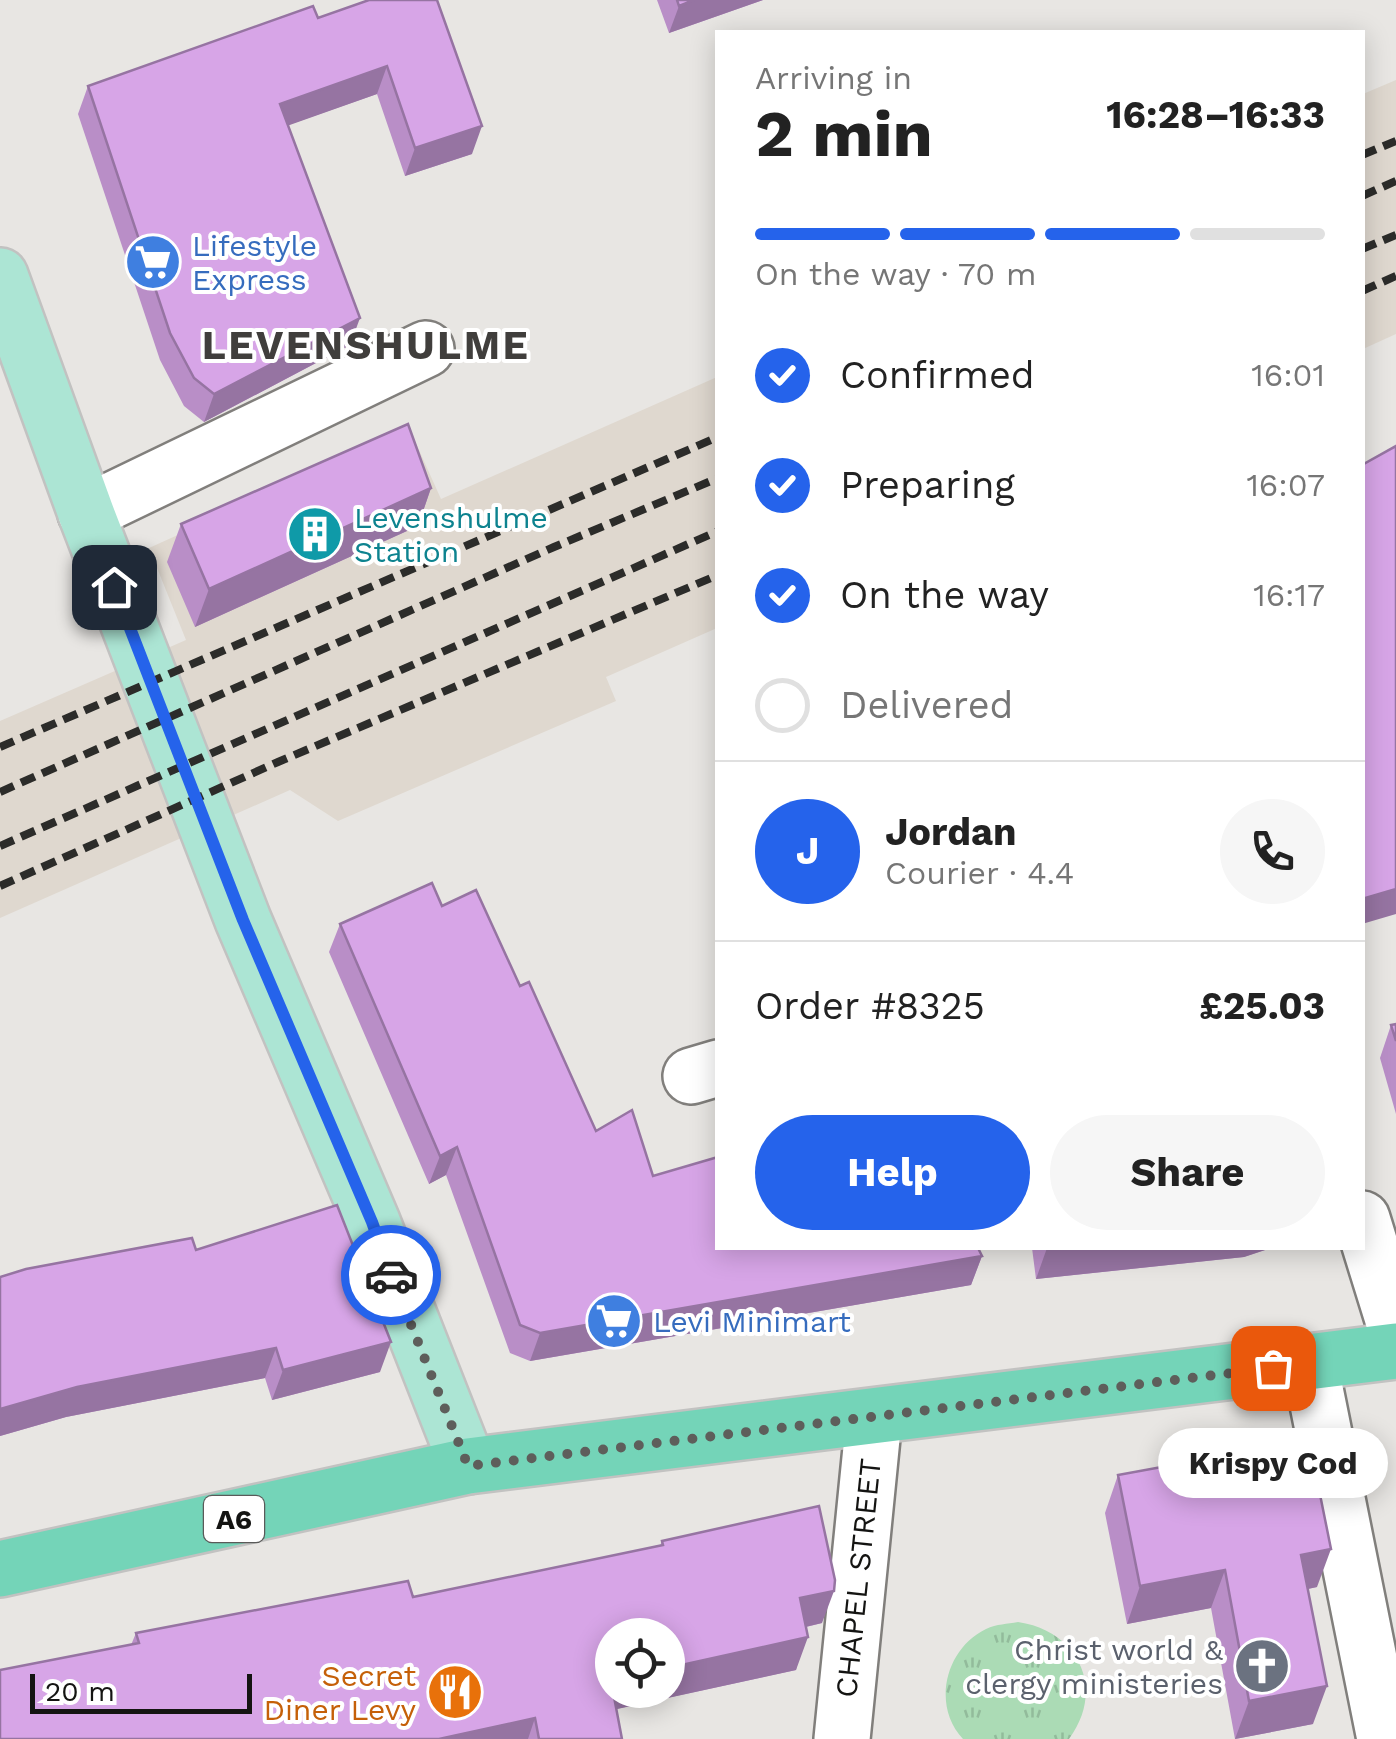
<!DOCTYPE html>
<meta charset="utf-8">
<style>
body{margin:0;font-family:"Work Sans",sans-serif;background:#f6f6f6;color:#222;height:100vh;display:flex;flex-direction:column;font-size:38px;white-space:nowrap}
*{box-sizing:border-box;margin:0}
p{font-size:32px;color:#767676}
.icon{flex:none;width:55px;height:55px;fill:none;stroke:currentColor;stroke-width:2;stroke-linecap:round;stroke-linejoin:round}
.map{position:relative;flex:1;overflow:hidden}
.sheet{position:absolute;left:715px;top:30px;width:650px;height:1220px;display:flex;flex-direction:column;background:#fff;border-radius:0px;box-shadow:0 5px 25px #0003}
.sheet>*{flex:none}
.fabs{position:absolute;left:595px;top:1618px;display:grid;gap:20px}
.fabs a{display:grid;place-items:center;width:90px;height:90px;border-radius:50%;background:#fff;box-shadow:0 5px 25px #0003;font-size:50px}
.scale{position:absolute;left:30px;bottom:25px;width:222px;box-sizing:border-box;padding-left:10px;border:5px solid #141412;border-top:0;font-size:28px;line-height:35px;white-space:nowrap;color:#141412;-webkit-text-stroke:8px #fff;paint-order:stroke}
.pin{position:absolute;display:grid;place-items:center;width:85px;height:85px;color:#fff;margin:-42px;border-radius:20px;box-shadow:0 5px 15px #0006}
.courier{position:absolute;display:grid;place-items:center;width:100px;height:100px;margin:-50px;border:8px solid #2563eb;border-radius:50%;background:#fff;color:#222;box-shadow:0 2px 12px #0007}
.bubble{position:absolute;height:70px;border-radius:35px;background:#fff;box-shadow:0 5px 25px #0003;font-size:32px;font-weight:700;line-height:70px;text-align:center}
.summary em{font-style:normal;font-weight:700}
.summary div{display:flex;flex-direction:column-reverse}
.summary{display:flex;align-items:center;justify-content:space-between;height:170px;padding:0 40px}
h1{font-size:65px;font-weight:700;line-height:75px}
.bar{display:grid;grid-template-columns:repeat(4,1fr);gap:15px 10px;align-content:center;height:120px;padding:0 40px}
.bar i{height:12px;border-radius:8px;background:#e0e0e0}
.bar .on{background:#2563eb}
.bar p{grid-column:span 4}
.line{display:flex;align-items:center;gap:25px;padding:0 40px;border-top:2px solid #e0e0e0}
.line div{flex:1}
.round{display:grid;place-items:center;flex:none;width:105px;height:105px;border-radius:52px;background:#f6f6f6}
ol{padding:0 40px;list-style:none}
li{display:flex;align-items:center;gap:30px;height:110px}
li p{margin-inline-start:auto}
li .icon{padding:10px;border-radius:50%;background:#2563eb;color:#fff;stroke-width:4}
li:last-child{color:#767676}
li i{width:55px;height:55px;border:5px solid #e0e0e0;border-radius:50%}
.button{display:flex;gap:20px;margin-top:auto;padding:20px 40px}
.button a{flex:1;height:115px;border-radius:60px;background:#2563eb;color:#fff;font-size:40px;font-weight:700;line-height:115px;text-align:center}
.button a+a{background:#f6f6f6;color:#222}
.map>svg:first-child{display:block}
.built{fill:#dfd8cf}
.grass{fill:url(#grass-tufts)}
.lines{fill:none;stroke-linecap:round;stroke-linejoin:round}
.minor-casing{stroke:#817f7c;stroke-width:60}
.major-casing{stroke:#c2c2c1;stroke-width:60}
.highway-casing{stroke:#c2c2c1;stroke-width:60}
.minor{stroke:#fff;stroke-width:55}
.major{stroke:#ace5d4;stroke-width:55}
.highway{stroke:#74d4b8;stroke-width:55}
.rail{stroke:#2c2c2a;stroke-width:8;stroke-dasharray:15 8;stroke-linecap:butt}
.wall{fill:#b98ec7}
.shaded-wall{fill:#9674a2}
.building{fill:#d7a5e7;stroke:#9674a2;stroke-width:2.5}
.done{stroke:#5e5e5b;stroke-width:10;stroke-dasharray:0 18}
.route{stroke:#2563eb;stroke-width:12}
.labels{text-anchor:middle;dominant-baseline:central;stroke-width:8;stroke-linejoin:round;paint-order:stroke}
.shield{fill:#fff;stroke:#5a5a59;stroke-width:2.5}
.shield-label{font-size:28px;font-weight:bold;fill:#141412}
.shop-label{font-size:30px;fill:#366cbe;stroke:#fff;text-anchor:start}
.culture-label{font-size:30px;fill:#0d838f;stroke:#fff;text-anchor:start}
.street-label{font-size:30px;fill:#141412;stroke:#fff}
.worship-label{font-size:30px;fill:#5b616d;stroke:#fff;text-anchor:end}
.food-label{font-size:30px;fill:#c56008;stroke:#fff;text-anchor:end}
.district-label{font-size:40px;font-weight:bold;letter-spacing:2.5px;fill:#403e3c;stroke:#fff}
</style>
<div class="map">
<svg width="1396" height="1739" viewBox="0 0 1396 1739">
<defs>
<pattern id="grass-tufts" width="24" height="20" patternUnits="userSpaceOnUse" patternTransform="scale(2.5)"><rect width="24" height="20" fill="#abdbb5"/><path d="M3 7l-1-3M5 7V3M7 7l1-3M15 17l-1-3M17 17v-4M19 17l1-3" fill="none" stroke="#92bb9b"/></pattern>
</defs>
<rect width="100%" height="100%" fill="#e8e6e3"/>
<path class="built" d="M 1396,80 L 1396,334 L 1363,349 L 1363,94 Z
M 717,377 L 717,628 L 606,677 L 616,701 L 338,821 L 290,790 L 0,918 L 0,721 L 186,640 L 149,548 L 410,430 L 441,499 Z"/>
<path class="grass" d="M 1018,1622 C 1079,1631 1106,1689 1069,1739 L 963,1739 C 931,1705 946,1648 986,1629 C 997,1624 1007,1624 1018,1622 Z"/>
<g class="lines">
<g class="minor-casing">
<path id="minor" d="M 86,513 L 426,349
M 691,1076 L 718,1068
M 1362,1219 L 1396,1329
M 1310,1364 L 1385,1739
M 842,1739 L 874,1418"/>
</g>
<g class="major-casing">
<path id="major" d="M 0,276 L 86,513 L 243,920 L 372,1222 L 468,1466"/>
</g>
<g class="highway-casing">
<path id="highway" d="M 0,1569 L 468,1466 L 1396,1351"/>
</g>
<use href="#minor" class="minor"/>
<use href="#major" class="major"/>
<use href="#highway" class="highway"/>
<path class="rail" d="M 1362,155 L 1396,141
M 1362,196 L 1396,181
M 1362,249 L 1396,235
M 1362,291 L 1396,276
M 0,747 L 718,437
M 0,792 L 554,547 L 718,478
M 0,846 L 718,531
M 0,886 L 278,762 L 718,575"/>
</g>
<path class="wall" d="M 369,0 L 472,154 L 405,176 L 377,94 L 288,125 L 350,345 L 204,422 L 184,406 L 160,360 L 78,114 L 88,86 L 318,18 Z
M 657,0 L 763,0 L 669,33 Z
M 431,488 L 418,526 L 195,627 L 167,562 L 181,524 Z
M 442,906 L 520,986 L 596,1131 L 653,1176 L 982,1256 L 971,1285 L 530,1361 L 510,1353 L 446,1175 L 429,1184 L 329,952 L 340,924 Z
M 1396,1024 L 1396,1114 L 1380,1058 L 1391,1025 Z
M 1032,1248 L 1271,1248 L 1244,1257 L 1036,1279 Z
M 196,1250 L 380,1372 L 272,1400 L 265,1378 L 66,1417 L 0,1436 L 0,1277 Z
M 1118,1475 L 1317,1587 L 1308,1589 L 1313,1724 L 1235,1739 L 1211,1608 L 1127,1624 L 1105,1513 Z
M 662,1541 L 822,1623 L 806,1627 L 796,1670 L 616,1709 L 622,1739 L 0,1739 L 131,1645 L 136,1633 L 413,1597 L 660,1546 Z"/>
<path class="shaded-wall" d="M 694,0 L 763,0 L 669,33 L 679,6 Z
M 387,66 L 377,94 L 270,132 L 280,104 Z
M 482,126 L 472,154 L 405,176 L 415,148 Z
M 360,318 L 350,345 L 204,422 L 214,394 Z
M 431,488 L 418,526 L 195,627 L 209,589 Z
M 1396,889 L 1396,914 L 1362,924 L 1362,899 Z
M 457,1147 L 446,1175 L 429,1184 L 440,1156 Z
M 1047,1248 L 1271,1248 L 1244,1257 L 1036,1279 Z
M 982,1256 L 971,1285 L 530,1361 L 540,1333 Z
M 391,1342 L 380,1372 L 272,1400 L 283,1370 Z
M 276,1348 L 265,1378 L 66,1417 L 0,1436 L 0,1409 L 77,1387 Z
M 1331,1549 L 1317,1587 L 1288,1593 L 1301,1555 Z
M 1225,1570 L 1211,1608 L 1127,1624 L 1140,1586 Z
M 834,1591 L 822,1623 L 788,1631 L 800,1598 Z
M 808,1637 L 796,1670 L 599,1713 L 611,1681 L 612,1681 L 612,1690 L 668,1690 L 668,1668 Z
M 1327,1686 L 1313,1724 L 1235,1739 L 1249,1701 Z
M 535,1718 L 528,1739 L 439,1739 Z"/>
<path class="building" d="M 369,0 L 437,0 L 482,126 L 415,148 L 387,66 L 280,104 L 360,318 L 214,394 L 194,378 L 170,333 L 88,86 L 313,6 L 318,18 Z
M 677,0 L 694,0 L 679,6 Z
M 408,424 L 431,488 L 209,589 L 181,524 Z
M 1396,446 L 1396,889 L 1362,899 L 1362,465 Z
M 432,883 L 442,906 L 476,890 L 520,986 L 529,982 L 596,1131 L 632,1110 L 653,1176 L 718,1157 L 718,1248 L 978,1248 L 982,1256 L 540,1333 L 520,1325 L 457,1147 L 440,1156 L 340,924 Z
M 1396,1024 L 1396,1041 L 1391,1025 Z
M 337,1205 L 391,1342 L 283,1370 L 276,1348 L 77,1387 L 0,1409 L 0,1277 L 26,1269 L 192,1238 L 196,1250 Z
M 1309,1440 L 1331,1549 L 1301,1555 L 1327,1686 L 1249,1701 L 1225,1570 L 1140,1586 L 1118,1475 Z
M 819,1506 L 835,1580 L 834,1591 L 800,1598 L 808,1637 L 668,1668 L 668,1635 L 612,1635 L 612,1681 L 611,1681 L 622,1739 L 539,1739 L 535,1718 L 439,1739 L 0,1739 L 0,1670 L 139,1643 L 136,1633 L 408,1581 L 413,1597 L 663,1545 L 662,1541 Z"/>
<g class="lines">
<path class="done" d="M 391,1275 L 468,1466 L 1273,1368"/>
<path class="route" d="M 114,587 L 243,920 L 372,1222 L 391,1275"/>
</g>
<defs>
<g id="supermarket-disc" transform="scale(2.875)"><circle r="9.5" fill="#3f7fe0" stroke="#fff"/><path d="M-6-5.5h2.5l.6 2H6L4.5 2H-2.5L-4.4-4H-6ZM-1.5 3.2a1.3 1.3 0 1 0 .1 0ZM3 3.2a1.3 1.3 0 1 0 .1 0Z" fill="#fff"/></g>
<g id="building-disc" transform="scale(2.875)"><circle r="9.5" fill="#0f9aa8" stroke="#fff"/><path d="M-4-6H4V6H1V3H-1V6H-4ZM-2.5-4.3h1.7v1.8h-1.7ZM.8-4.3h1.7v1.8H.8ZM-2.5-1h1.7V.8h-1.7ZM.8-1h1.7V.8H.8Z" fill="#fff"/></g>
<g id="church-disc" transform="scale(2.875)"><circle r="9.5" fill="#6b7280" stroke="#fff"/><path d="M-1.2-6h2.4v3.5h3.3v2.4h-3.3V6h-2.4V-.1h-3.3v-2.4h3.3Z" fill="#fff"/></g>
<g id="restaurant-disc" transform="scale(2.875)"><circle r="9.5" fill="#e8710a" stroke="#fff"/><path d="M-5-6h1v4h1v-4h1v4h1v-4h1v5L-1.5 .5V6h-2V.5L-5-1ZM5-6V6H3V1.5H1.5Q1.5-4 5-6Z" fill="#fff"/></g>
</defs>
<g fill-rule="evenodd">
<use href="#supermarket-disc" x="153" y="262"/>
<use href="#building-disc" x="315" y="534"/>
<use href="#supermarket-disc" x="614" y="1321"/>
<use href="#church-disc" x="1262" y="1666"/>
<use href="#restaurant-disc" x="455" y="1692"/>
</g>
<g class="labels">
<rect class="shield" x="204" y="1496" width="60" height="46" rx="8"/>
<g class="shield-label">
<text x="234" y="1519">A6</text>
</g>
<g class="shop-label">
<text x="192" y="245">Lifestyle<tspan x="192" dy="34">Express</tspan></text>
<text x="653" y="1321">Levi Minimart</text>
</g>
<g class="culture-label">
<text x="354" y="517">Levenshulme<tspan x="354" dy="34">Station</tspan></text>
</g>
<g class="street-label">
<text transform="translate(858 1578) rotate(-84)">CHAPEL STREET</text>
</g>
<g class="worship-label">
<text x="1223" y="1649">Christ world &amp;<tspan x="1223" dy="34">clergy ministeries</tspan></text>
</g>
<g class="food-label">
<text x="416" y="1675">Secret<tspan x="416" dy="34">Diner Levy</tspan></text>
</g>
<g class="district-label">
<text x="366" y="345">LEVENSHULME</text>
</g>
</g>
</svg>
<div class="fabs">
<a><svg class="icon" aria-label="locate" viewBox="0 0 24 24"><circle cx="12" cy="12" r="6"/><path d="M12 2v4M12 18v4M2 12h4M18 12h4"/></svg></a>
</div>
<div class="scale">20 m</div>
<div class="pin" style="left:1273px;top:1368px;background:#ea580c"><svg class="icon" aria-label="bag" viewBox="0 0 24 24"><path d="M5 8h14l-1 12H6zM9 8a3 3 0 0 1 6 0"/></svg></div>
<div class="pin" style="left:114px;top:587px;background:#1f2937"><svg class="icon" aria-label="home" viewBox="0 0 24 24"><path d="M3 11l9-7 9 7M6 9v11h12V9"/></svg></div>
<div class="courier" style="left:391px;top:1275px"><svg class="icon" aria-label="car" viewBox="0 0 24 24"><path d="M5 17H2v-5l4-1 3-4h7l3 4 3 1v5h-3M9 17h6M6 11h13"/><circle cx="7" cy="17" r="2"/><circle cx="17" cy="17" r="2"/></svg></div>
<div class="bubble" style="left:1158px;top:1428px;width:230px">Krispy Cod</div>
<section class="sheet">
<div class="summary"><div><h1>2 min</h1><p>Arriving in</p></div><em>16:28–16:33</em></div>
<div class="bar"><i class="on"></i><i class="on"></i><i class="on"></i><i></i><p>On the way · 70 m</p></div>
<ol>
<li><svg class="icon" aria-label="check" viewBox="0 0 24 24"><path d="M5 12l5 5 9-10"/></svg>Confirmed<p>16:01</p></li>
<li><svg class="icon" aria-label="check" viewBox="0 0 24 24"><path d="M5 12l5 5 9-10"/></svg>Preparing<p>16:07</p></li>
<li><svg class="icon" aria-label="check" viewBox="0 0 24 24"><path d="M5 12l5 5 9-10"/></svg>On the way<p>16:17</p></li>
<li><i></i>Delivered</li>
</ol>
<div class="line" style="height:180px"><b class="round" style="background:#2563eb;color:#fff">J</b><div><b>Jordan</b><p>Courier · 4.4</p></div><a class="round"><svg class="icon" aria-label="phone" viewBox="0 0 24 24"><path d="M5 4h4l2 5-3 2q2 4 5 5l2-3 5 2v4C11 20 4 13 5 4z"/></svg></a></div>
<div class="line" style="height:130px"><div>Order #8325</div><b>£25.03</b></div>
<div class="button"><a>Help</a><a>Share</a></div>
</section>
</div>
